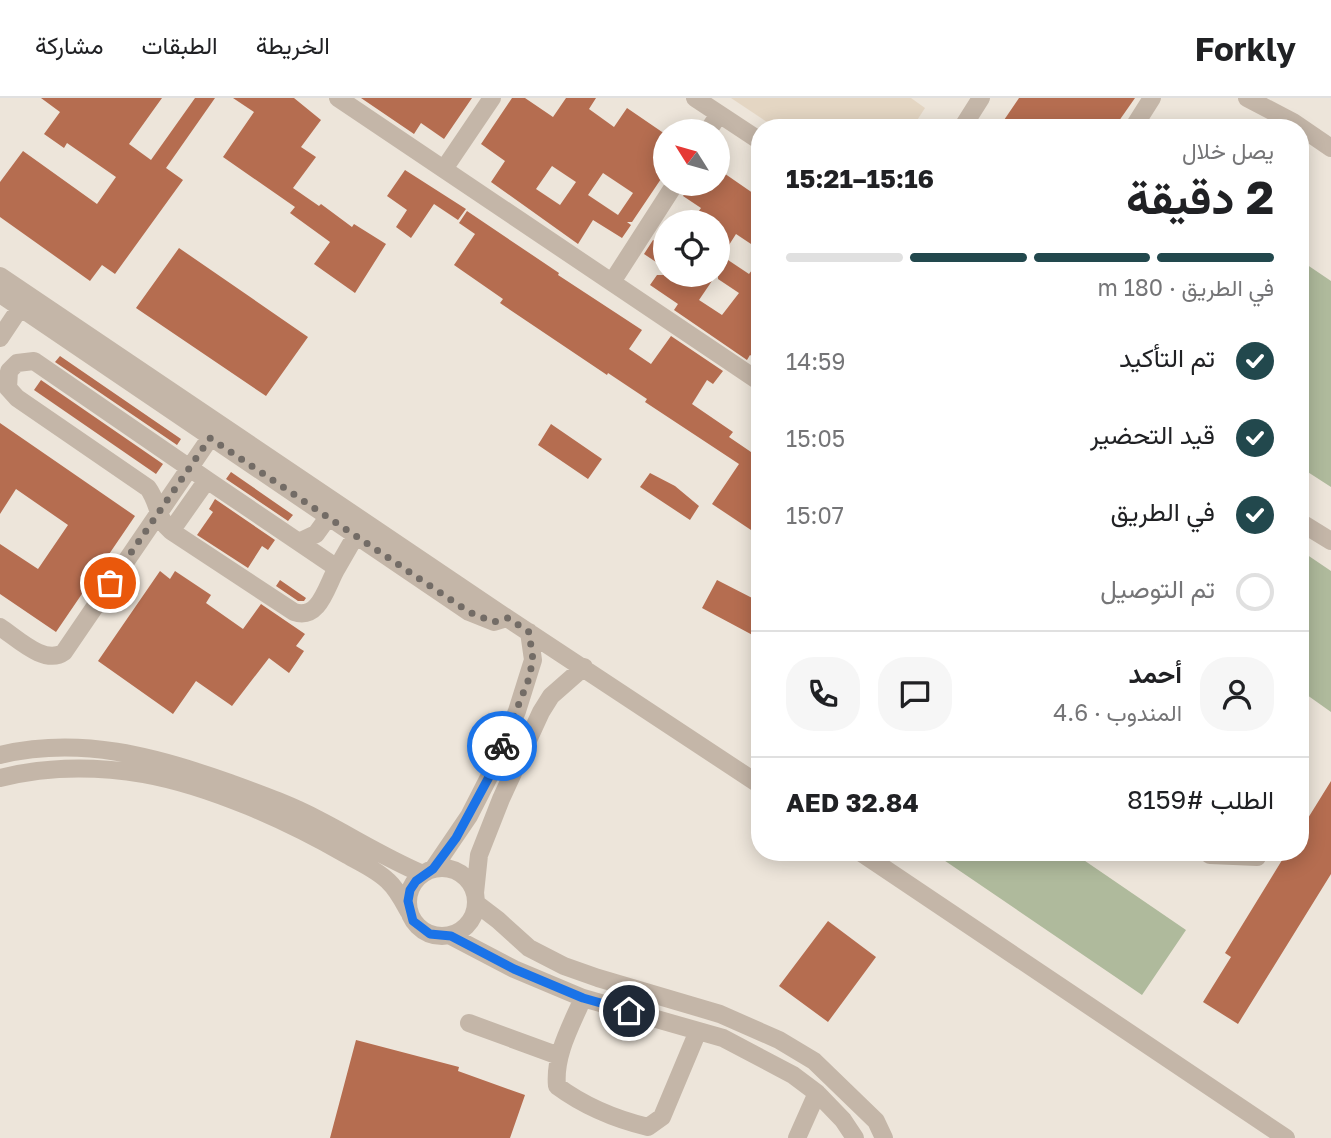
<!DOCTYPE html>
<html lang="ar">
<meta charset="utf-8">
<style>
body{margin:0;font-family:"Golos Text",Vazirmatn,sans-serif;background:#f6f6f6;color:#202124;direction:rtl;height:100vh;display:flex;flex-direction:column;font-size:26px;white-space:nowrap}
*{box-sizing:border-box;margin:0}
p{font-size:23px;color:#757577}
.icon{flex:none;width:38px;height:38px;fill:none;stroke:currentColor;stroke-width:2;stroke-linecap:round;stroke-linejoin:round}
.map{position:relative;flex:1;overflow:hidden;direction:ltr}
.sheet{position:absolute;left:751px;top:21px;width:558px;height:742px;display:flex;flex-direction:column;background:#fff;border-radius:28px;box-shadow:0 4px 18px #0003;direction:rtl}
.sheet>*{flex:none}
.needle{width:46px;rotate:307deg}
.tools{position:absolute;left:653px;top:21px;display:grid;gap:14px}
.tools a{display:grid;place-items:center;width:77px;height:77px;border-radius:50%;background:#fff;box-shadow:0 4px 18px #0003;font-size:35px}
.pin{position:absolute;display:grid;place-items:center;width:60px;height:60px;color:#fff;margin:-30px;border:4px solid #fff;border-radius:50%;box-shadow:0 2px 7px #0007}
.courier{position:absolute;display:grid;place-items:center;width:70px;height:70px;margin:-35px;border:5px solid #1a73e8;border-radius:50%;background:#fff;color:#222;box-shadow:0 2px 9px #0007}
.overview em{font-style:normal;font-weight:700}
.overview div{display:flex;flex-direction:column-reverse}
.overview{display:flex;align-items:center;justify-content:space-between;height:119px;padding:0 35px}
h1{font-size:46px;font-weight:700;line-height:52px}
.bar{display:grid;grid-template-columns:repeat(4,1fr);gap:10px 7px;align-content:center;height:84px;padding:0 35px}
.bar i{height:9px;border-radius:5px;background:#e0e0e0}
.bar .active{background:#22484d}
.bar p{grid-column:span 4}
.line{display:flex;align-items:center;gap:18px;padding:0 35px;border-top:2px solid #e0e0e0}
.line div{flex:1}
.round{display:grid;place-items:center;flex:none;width:74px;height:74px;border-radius:28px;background:#f6f6f6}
ol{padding:0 35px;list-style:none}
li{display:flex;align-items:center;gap:21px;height:77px}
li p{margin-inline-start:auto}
li .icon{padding:7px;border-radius:50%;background:#22484d;color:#fff;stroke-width:4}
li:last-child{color:#757577}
li i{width:38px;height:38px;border:4px solid #e0e0e0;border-radius:50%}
header{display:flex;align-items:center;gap:42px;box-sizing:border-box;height:98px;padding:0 35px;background:#fff;border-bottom:2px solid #e0e0e0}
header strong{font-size:33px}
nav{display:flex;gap:38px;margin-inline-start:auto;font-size:24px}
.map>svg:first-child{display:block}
.green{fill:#afba9c}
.plaza{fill:#e4d6c3}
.building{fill:#b56d50;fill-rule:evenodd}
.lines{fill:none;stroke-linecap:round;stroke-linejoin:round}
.minor{stroke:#c4b6a8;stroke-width:18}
.done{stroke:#736c66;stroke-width:7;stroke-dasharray:0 12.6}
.route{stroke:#1a73e8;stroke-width:9}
</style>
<header>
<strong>Forkly</strong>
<nav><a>الخريطة</a><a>الطبقات</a><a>مشاركة</a></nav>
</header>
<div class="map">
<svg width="1331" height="1040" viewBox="0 0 1331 1040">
<rect width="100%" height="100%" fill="#ede5da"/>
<path class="green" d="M 1300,162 L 1331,183 L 1331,389 L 1300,369 Z
M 1300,452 L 1331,473 L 1331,614 L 1300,592 Z
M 932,754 L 1072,754 L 1186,832 L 1142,897 Z"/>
<path class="plaza" d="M 731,0 L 911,0 L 925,10 L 912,30 L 776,30 Z"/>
<path class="building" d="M 41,0 L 162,0 L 129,46 L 151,62 L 195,0 L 215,0 L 166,70 L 183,82 L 115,176 L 102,167 L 90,183 L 0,119 L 0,84 L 23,53 L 97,106 L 116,79 L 67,45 L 64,50 L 44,36 L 60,14 Z
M 233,0 L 294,0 L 321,22 L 301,49 L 316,59 L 293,90 L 319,108 L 321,106 L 352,129 L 354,126 L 386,146 L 355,195 L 314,166 L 330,144 L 290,115 L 295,109 L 223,59 L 254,14 Z
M 361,0 L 472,0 L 444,41 L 421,25 L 414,36 Z
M 512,0 L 525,0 L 553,19 L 566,0 L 596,0 L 589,11 L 614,29 L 627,10 L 665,36 L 665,75 L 632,124 L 627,124 L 631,127 L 622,140 L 593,122 L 578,146 L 491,84 L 505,63 L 481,46 ZM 552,68 L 576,84 L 560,107 L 536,91 ZM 603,75 L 633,95 L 618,117 L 588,97 Z
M 1019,0 L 1135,0 L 1114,30 L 1009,30 L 1002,25 Z
M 718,71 L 760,100 L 760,152 L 736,136 L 722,158 L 749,176 L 760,161 L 760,263 L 750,257 L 747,262 L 674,212 L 678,206 L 650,187 L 657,177 L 716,177 L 699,202 L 722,217 L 739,195 L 718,181 L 718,124 L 691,124 L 701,110 L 683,98 L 691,86 L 718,86 Z
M 405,72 L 466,111 L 458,122 L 434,106 L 411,140 L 396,129 L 407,112 L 387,98 Z
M 467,113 L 559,175 L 558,177 L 642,232 L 629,251 L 651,266 L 671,238 L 723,273 L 713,286 L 707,282 L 692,306 L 733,334 L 729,339 L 751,354 L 760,342 L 760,438 L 712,406 L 739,366 L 645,304 L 647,301 L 608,275 L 607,277 L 500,205 L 503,201 L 454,167 L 475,136 L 459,125 Z
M 653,142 L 665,149 L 665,170 L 644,156 Z
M 179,150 L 308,239 L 266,298 L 136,210 Z
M 60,258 L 181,341 L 177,347 L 55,264 Z
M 41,282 L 163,366 L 156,376 L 34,292 Z
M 0,325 L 135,418 L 56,534 L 0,496 L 0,446 L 38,471 L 68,427 L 16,391 L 0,416 Z
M 551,326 L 602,361 L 588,381 L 538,347 Z
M 231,374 L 293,417 L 288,423 L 226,381 Z
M 650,375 L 675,388 L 699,408 L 690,422 L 640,389 Z
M 215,401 L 275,442 L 268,452 L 262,448 L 248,470 L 197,437 L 213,414 L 209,411 Z
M 160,473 L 170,481 L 175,473 L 211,497 L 206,505 L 243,531 L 261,506 L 305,536 L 296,548 L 304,553 L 289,575 L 269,560 L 232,608 L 196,583 L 173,616 L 98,563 Z
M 280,482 L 306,500 L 304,503 L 298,503 L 276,488 Z
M 717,482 L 760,504 L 760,541 L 702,510 Z
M 1331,683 L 1331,776 L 1238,926 L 1203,904 L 1231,859 L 1225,855 L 1287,754 L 1300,754 L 1300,733 Z
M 828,823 L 876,859 L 828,924 L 779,888 Z
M 356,942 L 459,969 L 458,973 L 525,997 L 510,1040 L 330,1040 Z"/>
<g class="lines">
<path class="minor" d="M 338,0 L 760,284
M 695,0 L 760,43
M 1247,0 L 1293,24 L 1331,50
M 962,30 L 981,0
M 1133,30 L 1152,0
M 708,33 L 719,16
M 444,71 L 492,0
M 0,178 L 507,520 L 760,687
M 612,184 L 675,86
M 0,196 L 469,514 L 494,524 L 507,520
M 0,240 L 20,210
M 1300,424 L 1331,443
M 171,433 L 207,382 L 337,470 C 327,486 320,523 294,514 L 171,433 C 157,421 159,405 148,390 L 17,300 L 8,290 L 9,273 L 17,265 L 34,263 L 207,382
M 299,444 L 316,436 L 334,411
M 337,470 L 360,430
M 0,529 C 17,540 45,568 64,554 L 210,340
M 0,657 C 80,638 154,658 230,685 C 260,696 291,707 319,722 C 354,740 387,761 423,776
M 0,680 C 47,668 96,668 144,676 C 211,688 288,723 347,757 C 361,765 377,772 388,783 C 397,791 403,803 409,814
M 1300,683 L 1300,689
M 860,754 L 1286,1040
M 1206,754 L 1210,757 L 1257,759 L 1260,754
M408 804a34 34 0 1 1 68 0a34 34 0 1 1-68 0Z
M 433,771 L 469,718 L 489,679 L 517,613 L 533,562 L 529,534
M 475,795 L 479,757 L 501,701 L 541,614 L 551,598 L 584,569
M 477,806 L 498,822 L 529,850 L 564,868 L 598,880 L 720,916 L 779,942 L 814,963 L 876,1023 L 884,1040
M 451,838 L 514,871 L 583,900 L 723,940 L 793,977 L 817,995 L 843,1022 L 855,1040
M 583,900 C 571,928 554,957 557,988 C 584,1008 615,1021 648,1029 L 662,1019 L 698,933
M 469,925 L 559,958
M 797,1040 L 817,995"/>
</g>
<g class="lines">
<path class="done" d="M 110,485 L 210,340 L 469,514 L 494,524 L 508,520 L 529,534 L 533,562 L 528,583 L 502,648"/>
<path class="route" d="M 502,648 L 489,679 L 456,740 L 433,771 L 416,783 L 410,792 L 408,803 L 413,823 L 430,836 L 451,838 L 514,871 L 583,900 L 629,913"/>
</g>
</svg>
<div class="tools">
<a><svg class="needle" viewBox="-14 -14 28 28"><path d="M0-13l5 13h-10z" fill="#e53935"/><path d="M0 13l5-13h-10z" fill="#757577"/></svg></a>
<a><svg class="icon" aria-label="locate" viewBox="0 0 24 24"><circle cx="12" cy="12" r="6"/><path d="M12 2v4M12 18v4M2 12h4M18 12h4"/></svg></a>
</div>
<div class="pin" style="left:110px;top:485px;background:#ea580c"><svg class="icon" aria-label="bag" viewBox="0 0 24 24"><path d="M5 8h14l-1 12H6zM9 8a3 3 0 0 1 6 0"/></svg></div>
<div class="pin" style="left:629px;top:913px;background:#1f2937"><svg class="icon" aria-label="home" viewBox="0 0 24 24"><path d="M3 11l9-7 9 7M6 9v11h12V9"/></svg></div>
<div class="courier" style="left:502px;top:648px"><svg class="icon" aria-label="bike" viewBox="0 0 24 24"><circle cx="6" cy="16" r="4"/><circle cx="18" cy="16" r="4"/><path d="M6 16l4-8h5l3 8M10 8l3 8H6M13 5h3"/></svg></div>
<section class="sheet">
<div class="overview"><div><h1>2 دقيقة</h1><p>يصل خلال</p></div><em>15:16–15:21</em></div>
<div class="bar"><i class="active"></i><i class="active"></i><i class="active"></i><i></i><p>في الطريق · 180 m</p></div>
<ol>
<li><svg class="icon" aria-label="check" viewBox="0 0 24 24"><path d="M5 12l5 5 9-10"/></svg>تم التأكيد<p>14:59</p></li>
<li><svg class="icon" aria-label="check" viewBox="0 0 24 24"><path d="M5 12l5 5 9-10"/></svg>قيد التحضير<p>15:05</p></li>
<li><svg class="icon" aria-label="check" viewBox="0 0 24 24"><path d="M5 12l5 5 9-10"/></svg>في الطريق<p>15:07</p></li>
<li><i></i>تم التوصيل</li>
</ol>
<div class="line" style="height:126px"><a class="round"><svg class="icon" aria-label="person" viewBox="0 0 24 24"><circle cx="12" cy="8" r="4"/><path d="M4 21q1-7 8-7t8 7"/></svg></a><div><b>أحمد</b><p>المندوب · 4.6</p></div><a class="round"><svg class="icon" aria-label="chat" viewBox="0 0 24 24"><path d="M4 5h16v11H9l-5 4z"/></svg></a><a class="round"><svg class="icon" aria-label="phone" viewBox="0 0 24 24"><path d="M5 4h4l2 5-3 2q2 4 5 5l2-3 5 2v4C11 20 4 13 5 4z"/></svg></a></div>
<div class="line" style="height:91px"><div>الطلب #8159</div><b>AED 32.84</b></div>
</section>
</div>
